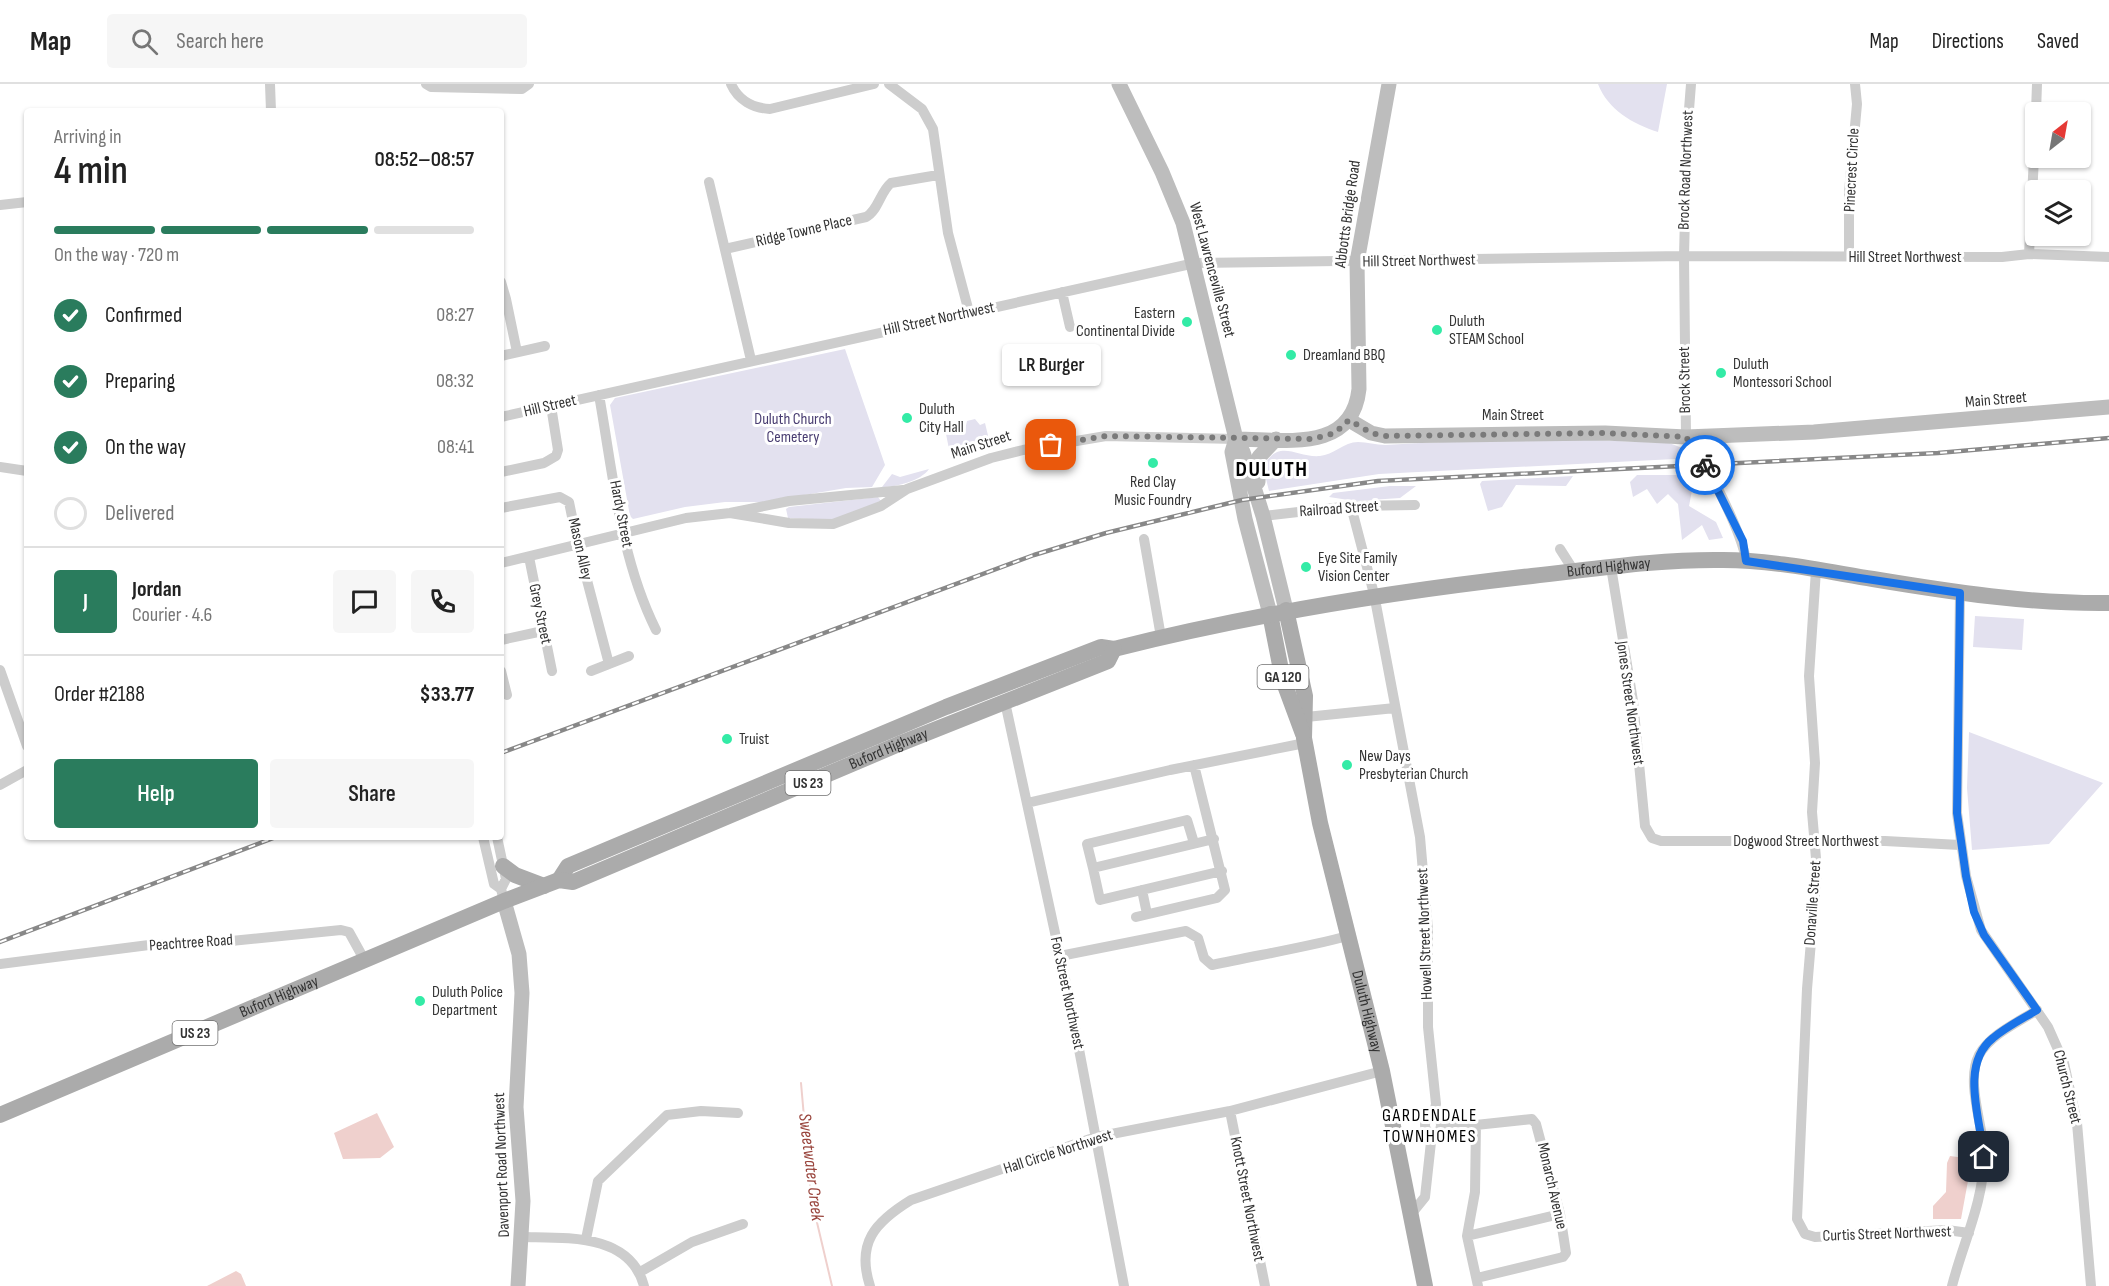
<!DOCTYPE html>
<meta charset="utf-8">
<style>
body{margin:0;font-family:"Sofia Sans Condensed",sans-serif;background:#f6f6f6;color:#222;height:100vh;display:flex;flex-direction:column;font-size:22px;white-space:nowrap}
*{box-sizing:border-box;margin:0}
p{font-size:20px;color:#767676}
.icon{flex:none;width:33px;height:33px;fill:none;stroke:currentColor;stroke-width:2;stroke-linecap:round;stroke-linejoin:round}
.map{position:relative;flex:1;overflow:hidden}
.panel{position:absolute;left:24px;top:24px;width:480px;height:732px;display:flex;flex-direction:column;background:#fff;border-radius:6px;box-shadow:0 2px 4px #0004}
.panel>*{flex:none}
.needle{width:39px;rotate:31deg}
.controls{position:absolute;left:2025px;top:18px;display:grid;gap:12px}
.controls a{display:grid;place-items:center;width:66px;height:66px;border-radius:6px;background:#fff;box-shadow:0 2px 4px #0004;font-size:30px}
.pin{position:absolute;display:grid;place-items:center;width:51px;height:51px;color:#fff;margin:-26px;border-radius:12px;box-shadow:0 3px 9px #0006}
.courier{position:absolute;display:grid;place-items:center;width:60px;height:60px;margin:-30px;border:4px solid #1a73e8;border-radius:50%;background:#fff;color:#222;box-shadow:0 2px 8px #0007}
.bubble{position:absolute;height:42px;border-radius:6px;background:#fff;box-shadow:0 2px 4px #0004;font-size:20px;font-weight:600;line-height:42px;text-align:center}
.headline em{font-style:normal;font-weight:600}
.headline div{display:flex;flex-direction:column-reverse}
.headline{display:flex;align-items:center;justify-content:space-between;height:102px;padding:0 30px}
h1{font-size:39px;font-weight:600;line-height:45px}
.bar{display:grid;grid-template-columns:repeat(4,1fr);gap:9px 6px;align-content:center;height:72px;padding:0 30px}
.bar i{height:8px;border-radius:4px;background:#e0e0e0}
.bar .on{background:#2a7c5d}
.bar p{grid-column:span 4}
.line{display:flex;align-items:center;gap:15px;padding:0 30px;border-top:2px solid #e0e0e0}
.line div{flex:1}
.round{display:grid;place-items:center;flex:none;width:63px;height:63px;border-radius:6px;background:#f6f6f6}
ol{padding:0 30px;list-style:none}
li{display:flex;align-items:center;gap:18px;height:66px}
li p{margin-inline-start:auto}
li .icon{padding:6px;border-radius:50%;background:#2a7c5d;color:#fff;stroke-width:4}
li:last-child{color:#767676}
li i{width:33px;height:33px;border:3px solid #e0e0e0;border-radius:50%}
.button{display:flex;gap:12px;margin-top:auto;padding:12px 30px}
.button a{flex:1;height:69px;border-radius:6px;background:#2a7c5d;color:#fff;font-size:24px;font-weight:600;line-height:69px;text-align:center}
.button a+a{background:#f6f6f6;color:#222}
header{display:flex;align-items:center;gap:36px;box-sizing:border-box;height:84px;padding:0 30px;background:#fff;border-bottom:2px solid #e0e0e0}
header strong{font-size:28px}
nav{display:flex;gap:33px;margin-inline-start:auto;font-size:21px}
.search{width:420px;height:54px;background:#f6f6f6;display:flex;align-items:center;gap:15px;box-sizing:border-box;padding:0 21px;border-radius:6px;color:#767676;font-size:22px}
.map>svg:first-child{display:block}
.green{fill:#e3e1ef}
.water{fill:#efd0cd}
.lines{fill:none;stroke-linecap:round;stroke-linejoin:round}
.stream{stroke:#efd0cd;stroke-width:2}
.street{stroke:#cdcdcd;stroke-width:10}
.secondary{stroke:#bdbdbd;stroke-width:15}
.primary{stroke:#ababab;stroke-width:16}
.rail-casing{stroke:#888;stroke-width:4.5}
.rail{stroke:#fff;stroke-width:2;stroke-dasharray:7;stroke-linecap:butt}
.done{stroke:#7a7a7a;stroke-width:6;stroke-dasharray:0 10.8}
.route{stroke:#1a73e8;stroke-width:8}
.poi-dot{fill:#33eba6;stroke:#fff;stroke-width:2}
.labels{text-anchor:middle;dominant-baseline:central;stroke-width:6;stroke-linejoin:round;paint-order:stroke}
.shield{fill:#fff;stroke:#707070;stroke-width:1.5}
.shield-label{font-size:15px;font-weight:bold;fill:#333}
.street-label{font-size:16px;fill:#333;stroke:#fff}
.poi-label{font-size:16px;fill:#333;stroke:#fff;text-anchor:start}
.park-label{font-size:16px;fill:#493d71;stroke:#fff}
.neighbourhood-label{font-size:18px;letter-spacing:1.5px;fill:#000;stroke:#fff}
.water-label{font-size:18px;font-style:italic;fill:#99443c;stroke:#fff}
.district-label{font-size:22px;font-weight:bold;letter-spacing:1.5px;fill:#000;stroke:#fff}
</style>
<header>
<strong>Map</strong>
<div class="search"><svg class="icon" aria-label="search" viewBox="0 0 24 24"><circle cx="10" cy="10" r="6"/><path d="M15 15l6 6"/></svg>Search here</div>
<nav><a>Map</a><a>Directions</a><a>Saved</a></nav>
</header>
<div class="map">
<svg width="2109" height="1202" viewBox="0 0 2109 1202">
<rect width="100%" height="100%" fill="#fff"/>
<path class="green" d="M 1598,0 L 1667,0 L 1658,48 C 1633,40 1608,26 1598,0 Z
M 845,265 L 885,381 L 872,403 L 846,404 L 763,418 L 725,418 L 685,423 L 633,435 L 630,432 L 610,321 L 615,314 Z
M 975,335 L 980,341 L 985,339 L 991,364 L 951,375 L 946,350 L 948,346 L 955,348 L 965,346 L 967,337 Z
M 1565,355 L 1669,359 L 1685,365 L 1694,374 L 1379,390 L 1269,407 L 1263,383 C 1279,353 1296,374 1320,372 C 1333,371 1344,358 1358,358 C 1367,358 1376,361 1385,361 C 1445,357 1505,356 1565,355 Z
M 929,385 C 921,397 896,403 882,403 L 892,390 L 900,393 Z
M 1637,391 L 1695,391 L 1689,422 L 1716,438 L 1723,454 L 1709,456 L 1702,441 L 1682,456 L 1678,420 L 1668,410 L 1657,420 L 1647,405 L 1633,413 L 1630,398 Z
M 1573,392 L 1566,402 L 1516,401 L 1502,423 L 1488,427 L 1480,400 L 1482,397 Z
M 1390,402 L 1416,402 L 1400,414 L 1355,417 L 1329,413 L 1333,409 Z
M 878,413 L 881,417 L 835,436 L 788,434 L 786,425 L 789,423 Z
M 1975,532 L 2024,535 L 2022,566 L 1973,563 Z
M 1969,648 L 2103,699 L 2049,760 L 1972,766 L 1967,704 Z"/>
<path class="water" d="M 377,1029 L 394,1063 L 380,1074 L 343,1075 L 334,1049 Z
M 1950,1072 L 1972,1075 L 1961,1135 L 1933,1135 L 1933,1122 L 1946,1108 L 1947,1079 Z
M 236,1187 L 241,1190 L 246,1202 L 207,1202 Z"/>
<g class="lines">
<path class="stream" d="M 801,999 L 811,1113 L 832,1202"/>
<path class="street" d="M 270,0 L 271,27
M 426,0 L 431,3 L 522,5 L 529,0
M 731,0 C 738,16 753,24 770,25 L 874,0
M 889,0 L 922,25 L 933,45 L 948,149 L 969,228
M 1691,0 L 1687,51 L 1684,172 L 1686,353 C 1706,376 1741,447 1746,476
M 2036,28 L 2037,0
M 709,98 L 751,276
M 0,121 L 27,118
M 725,165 L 866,133 C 878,127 880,108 891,99 L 938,91
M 2029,170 L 2036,35
M 1849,173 L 1849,108 L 1857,20 L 1855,0
M 501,198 L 506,215
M 1062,208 L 1070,243
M 501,212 L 506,215 L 517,268
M 501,272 L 545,262
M 599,311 C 613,389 620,474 656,546
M 501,333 L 1195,179 L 1684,172 L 2002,173 L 2029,170 L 2109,173
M 0,383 L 27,387
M 501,388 L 544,379 L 556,372 L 558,366 L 551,322
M 1351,422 L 1374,510 L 1420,753 L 1428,846 L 1428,943 L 1436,1020 L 1433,1033
M 501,424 L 560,413 L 569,418 L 578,462 L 609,580
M 730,429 L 789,439 L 833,440 L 881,422 L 907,405 L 991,374 L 1023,366 L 1106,352 L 1236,355
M 1263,432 L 1351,422 L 1415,421
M 1144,455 L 1161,553
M 1560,465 L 1574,487
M 529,473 L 552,587
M 501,479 L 686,434 L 730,429 L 789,417 L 903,406
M 1611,483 L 1633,617 L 1645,742 L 1652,754 L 1661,757 L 1885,757 L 1960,761
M 1816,486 L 1809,592 L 1815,679 L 1812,728 L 1817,786 L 1807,905 L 1797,1135 L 1805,1150 L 1815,1153 L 1947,1146 L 1969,1149
M 1960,509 L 1957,729 L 1966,792 L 1981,846 L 2048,943 L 2064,979 L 2077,1039 L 2091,1202
M 501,556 L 543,547
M 0,586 L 27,662
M 501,587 L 507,611
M 591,587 L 629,572
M 1005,618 L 1070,918 L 1124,1202
M 1306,633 L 1395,624
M 0,701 L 27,686
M 1027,719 L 1170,686 L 1305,659
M 483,753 L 494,800 L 501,805 L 504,817
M 497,753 L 506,795 L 501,805
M 1194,759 L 1187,736 L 1087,760 L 1093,784 L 1214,755
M 1093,784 L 1100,816 L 1222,787
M 1142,806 L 1147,830
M 1136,833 L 1217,814 L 1225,806 L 1194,681
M 1060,872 L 1186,847 L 1198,854 L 1204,874 L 1212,881 C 1258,871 1303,864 1348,852
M 0,880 L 149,861 L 211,859 L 341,846 L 349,848 L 365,877
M 1230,1027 L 1265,1202
M1425 1041a8 8 0 1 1 16 0a8 8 0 1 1-16 0Z
M 1441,1040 L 1476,1041 L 1532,1035 L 1536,1040 L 1560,1130 L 1566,1169 L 1563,1173 L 1477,1194
M 1476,1041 L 1475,1108 L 1467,1152 L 1478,1202
M 1412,1129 L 1425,1113 L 1432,1049
M 1467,1152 L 1560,1130
M 523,1153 C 566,1154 630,1149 644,1202
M 586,1155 L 598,1097 L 667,1031 L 701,1027 L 738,1029
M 640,1188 L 692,1158 L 743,1140
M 870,1202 C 856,1159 875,1138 911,1116 L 1096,1053 L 1230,1027 L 1382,987
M 1952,1202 C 1963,1159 1984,1117 1984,1072 C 1984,1043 1965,998 1979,971 C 1991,950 2017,939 2037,926"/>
<path class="secondary" d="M 1119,0 L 1162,88 L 1183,139 L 1236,355 L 1243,368 L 1263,432 L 1286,526
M 1349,336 L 1371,349 L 1385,352 L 1605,349 L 1686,353 L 1814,348 L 2109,323
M 1236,355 C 1284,355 1352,370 1359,305 L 1357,178 L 1389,0
M 1236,355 L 1232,368 L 1245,435 L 1270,530
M 1258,398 L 1259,373 L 1276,355
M 504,817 L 519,870 L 522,909 L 516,1023 L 523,1117 L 518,1202"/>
<g class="primary">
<path id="s1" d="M 1286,526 L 1305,612 L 1304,654 L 1320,739 L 1382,987 L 1425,1202"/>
<path d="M 1270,530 L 1283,596 L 1303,650"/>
<path d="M 503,782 L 515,791 L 544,802"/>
<path id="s2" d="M 559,796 L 568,782 L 946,623 L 1101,563 L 1114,565 C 1253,530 1389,508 1532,492 C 1595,485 1659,475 1723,476 C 1773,476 1824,487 1873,495 C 1951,508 2030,520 2109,519"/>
<path id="s3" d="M 0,1031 L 504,817 L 559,796 L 573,798 L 899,660 L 1108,577 L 1114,565"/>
</g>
<g class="rail-casing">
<path id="rail" d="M 501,669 L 1034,471 L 1106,449 L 1242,416 L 1378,397 L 1938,369 L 2109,354
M 0,858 L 276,753"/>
</g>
<use href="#rail" class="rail"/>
</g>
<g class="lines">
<path class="done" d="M 1051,361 L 1106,352 L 1312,355 L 1335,349 L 1349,336 L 1371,349 L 1385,352 L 1605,349 L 1686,353 L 1705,381"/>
<path class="route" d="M 1705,381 L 1743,457 L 1746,477 L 1960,509 L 1957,729 L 1966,792 L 1974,828 L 1984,851 L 2037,926 C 2022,935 2006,943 1993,954 C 1959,981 1981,1037 1984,1073"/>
</g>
<g class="poi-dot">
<circle cx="1187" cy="238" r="6"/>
<circle cx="1437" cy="246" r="6"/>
<circle cx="1291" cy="271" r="6"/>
<circle cx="1721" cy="289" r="6"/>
<circle cx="907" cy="334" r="6"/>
<circle cx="1153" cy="379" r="6"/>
<circle cx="1306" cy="483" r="6"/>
<circle cx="727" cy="655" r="6"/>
<circle cx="1347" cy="681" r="6"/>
<circle cx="420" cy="917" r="6"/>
</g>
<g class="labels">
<g class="shield">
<rect x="1257.5" y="581" width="51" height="24" rx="4.5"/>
<rect x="785.5" y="687" width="45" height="24" rx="4.5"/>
<rect x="172.5" y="937" width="45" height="24" rx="4.5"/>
</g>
<g class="shield-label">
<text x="1283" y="593">GA 120</text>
<text x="808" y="699">US 23</text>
<text x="195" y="949">US 23</text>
</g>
<g class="street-label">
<text transform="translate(1686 86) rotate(-88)">Brock Road Northwest</text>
<text transform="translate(1852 86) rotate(-87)">Pinecrest Circle</text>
<text transform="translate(1348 130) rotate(-82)">Abbotts Bridge Road</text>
<text transform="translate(804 147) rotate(-13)">Ridge Towne Place</text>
<text x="1905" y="173">Hill Street Northwest</text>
<text transform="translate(1419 177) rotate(-1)">Hill Street Northwest</text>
<text transform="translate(1212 186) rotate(75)">West Lawrenceville Street</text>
<text transform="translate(939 235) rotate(-12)">Hill Street Northwest</text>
<text transform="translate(1685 296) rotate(-91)">Brock Street</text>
<text transform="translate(1996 316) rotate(-5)">Main Street</text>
<text transform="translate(550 322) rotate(-13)">Hill Street</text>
<text x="1513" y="331">Main Street</text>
<text transform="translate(981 361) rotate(-18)">Main Street</text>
<text transform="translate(1339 425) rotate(-4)">Railroad Street</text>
<text transform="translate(621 430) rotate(79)">Hardy Street</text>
<text transform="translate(580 465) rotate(77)">Mason Alley</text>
<text stroke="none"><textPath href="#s2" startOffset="1108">Buford Highway</textPath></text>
<text transform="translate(540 530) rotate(78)">Grey Street</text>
<text transform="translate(1630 619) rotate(82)">Jones Street Northwest</text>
<text stroke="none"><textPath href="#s3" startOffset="963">Buford Highway</textPath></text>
<text x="1806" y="757">Dogwood Street Northwest</text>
<text transform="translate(1813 819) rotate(-86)">Donaville Street</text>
<text transform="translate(1425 850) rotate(-92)">Howell Street Northwest</text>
<text transform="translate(191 859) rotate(-4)">Peachtree Road</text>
<text transform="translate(1067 909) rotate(78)">Fox Street Northwest</text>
<text stroke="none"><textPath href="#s3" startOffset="303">Buford Highway</textPath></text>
<text stroke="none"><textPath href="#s1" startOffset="411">Duluth Highway</textPath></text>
<text transform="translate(2067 1003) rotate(76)">Church Street</text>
<text transform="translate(1058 1068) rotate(-18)">Hall Circle Northwest</text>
<text transform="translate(502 1081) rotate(-92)">Davenport Road Northwest</text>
<text transform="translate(1552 1102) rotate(77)">Monarch Avenue</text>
<text transform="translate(1247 1115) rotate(79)">Knott Street Northwest</text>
<text transform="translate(1887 1150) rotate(-2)">Curtis Street Northwest</text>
</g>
<g class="poi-label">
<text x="1175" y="229" text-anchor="end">Eastern<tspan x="1175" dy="18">Continental Divide</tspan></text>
<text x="1449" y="237">Duluth<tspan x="1449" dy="18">STEAM School</tspan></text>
<text x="1303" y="271">Dreamland BBQ</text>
<text x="1733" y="280">Duluth<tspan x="1733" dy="18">Montessori School</tspan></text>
<text x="919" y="325">Duluth<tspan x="919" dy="18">City Hall</tspan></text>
<text x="1153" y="398" text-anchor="middle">Red Clay<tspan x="1153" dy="18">Music Foundry</tspan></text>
<text x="1318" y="474">Eye Site Family<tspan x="1318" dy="18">Vision Center</tspan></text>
<text x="739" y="655">Truist</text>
<text x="1359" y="672">New Days<tspan x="1359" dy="18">Presbyterian Church</tspan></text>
<text x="432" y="908">Duluth Police<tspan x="432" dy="18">Department</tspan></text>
</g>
<g class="park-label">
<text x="793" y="335">Duluth Church<tspan x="793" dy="18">Cemetery</tspan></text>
</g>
<g class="neighbourhood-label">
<text x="1430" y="1031">GARDENDALE<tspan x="1430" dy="21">TOWNHOMES</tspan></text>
</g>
<g class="water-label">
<text transform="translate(811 1083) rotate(83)">Sweetwater Creek</text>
</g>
<g class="district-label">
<text x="1272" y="385">DULUTH</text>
</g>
</g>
</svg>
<div class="controls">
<a><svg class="needle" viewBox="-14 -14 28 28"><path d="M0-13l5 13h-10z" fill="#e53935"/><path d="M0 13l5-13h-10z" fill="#767676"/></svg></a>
<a><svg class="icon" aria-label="layers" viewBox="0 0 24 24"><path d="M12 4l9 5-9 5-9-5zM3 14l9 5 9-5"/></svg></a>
</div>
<div class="pin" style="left:1051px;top:361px;background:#ea580c"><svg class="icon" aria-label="bag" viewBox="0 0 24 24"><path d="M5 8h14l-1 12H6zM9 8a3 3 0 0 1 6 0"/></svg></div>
<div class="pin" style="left:1984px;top:1073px;background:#1f2937"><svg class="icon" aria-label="home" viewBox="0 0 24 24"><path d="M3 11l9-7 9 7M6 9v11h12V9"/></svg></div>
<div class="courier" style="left:1705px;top:381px"><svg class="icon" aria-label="bike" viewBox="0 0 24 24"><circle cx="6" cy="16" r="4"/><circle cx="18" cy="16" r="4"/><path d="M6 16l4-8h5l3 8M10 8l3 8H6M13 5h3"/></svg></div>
<div class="bubble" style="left:1002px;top:260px;width:99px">LR Burger</div>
<section class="panel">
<div class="headline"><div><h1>4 min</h1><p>Arriving in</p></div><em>08:52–08:57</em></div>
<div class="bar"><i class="on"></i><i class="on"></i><i class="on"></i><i></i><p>On the way · 720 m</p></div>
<ol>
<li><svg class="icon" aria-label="check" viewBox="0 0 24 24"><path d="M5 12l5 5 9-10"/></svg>Confirmed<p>08:27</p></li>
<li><svg class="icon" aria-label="check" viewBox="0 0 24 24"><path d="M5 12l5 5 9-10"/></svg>Preparing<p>08:32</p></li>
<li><svg class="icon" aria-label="check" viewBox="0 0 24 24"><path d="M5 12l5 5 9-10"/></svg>On the way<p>08:41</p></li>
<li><i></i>Delivered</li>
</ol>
<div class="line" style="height:108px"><b class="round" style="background:#2a7c5d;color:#fff">J</b><div><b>Jordan</b><p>Courier · 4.6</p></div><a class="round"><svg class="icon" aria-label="chat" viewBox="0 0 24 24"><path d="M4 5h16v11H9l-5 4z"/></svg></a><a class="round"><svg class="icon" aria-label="phone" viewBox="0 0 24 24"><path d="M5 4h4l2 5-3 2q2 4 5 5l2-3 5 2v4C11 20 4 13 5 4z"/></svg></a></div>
<div class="line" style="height:78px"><div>Order #2188</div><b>$33.77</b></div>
<div class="button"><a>Help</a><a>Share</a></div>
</section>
</div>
